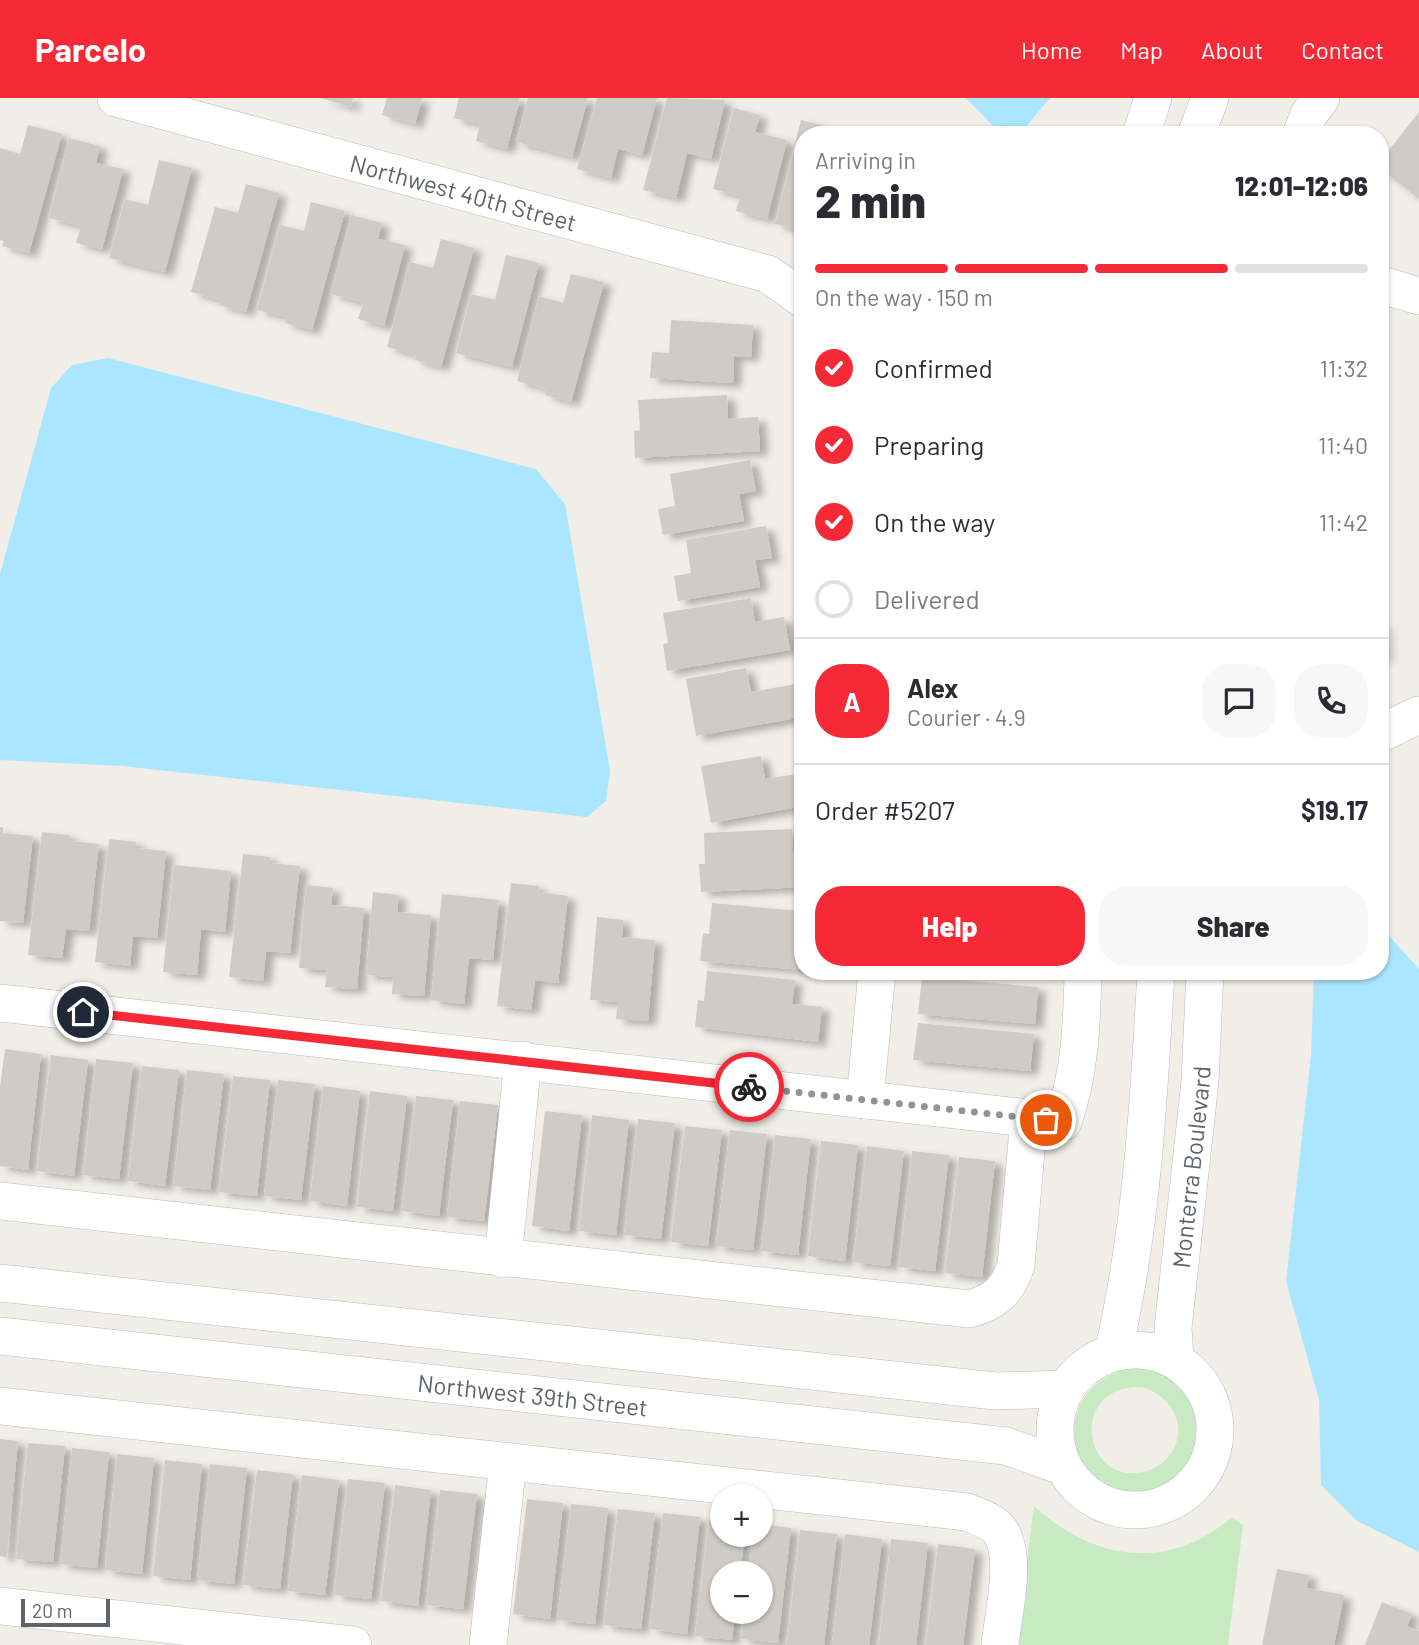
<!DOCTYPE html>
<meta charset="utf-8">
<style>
body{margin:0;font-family:Barlow,sans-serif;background:#f7f7f7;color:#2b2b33;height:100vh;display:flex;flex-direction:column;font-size:26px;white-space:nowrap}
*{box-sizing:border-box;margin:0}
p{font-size:23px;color:#7c7c81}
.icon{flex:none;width:38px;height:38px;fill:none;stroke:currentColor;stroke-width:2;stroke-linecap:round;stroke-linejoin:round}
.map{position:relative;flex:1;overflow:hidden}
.drawer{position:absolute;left:794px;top:28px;width:595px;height:854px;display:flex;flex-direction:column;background:#fff;border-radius:28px;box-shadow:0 2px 5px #0004}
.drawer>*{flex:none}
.tools{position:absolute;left:710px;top:1386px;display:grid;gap:14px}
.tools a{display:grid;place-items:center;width:63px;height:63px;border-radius:50%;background:#fff;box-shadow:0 2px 5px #0004;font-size:35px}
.scale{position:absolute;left:21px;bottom:18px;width:89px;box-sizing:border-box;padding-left:7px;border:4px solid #5e6468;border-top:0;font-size:19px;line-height:24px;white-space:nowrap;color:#5e6468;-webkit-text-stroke:5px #fff;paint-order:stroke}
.pin{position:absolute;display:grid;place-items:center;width:60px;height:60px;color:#fff;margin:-30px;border:4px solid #fff;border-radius:50%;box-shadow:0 2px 7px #0007}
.courier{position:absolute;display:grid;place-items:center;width:70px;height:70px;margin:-35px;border:5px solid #f52a36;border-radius:50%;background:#fff;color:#222;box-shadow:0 2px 9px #0007}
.overview em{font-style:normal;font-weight:800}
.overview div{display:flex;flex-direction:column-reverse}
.overview{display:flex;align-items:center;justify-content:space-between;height:119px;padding:0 21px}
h1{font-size:46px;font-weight:800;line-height:52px}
.bar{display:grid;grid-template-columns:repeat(4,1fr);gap:10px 7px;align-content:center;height:84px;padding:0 21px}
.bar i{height:9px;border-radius:5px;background:#e1e1e2}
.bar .selected{background:#f52a36}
.bar p{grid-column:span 4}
.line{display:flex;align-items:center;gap:18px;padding:0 21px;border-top:2px solid #e1e1e2}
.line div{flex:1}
.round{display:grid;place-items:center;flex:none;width:74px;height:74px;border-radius:28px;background:#f7f7f7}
ol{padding:0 21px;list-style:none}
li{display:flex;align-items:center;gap:21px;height:77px}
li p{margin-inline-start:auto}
li .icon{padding:7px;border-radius:50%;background:#f52a36;color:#fff;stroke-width:4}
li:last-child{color:#7c7c81}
li i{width:38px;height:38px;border:4px solid #e1e1e2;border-radius:50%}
.primary-button{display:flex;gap:14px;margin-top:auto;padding:14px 21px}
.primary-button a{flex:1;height:80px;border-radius:28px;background:#f52a36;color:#fff;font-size:28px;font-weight:800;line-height:80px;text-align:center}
.primary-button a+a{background:#f7f7f7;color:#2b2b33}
header{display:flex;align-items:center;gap:42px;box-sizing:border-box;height:98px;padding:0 35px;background:#f52a36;color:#fff}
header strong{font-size:33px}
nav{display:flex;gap:38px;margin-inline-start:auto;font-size:24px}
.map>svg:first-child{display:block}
.green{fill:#c8eac3;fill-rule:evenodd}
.water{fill:#aae6ff}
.building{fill:#cfcbc6;filter:url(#shadow)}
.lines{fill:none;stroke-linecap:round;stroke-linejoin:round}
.minor-casing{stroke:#b7bbbe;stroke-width:38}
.minor{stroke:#fff;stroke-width:37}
.done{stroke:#919494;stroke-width:7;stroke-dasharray:0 12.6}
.route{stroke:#f52a36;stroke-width:9}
.labels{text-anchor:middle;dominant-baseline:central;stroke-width:5;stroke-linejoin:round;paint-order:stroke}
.street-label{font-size:24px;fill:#5e6468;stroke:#fff}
</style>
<header>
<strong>Parcelo</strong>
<nav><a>Home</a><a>Map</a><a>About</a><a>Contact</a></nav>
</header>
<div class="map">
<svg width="1419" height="1547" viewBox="0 0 1419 1547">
<defs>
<filter id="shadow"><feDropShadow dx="8" dy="4.5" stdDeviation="3.5" flood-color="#0004"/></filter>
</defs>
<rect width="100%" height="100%" fill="#f1eee7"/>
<path class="green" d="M 1133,1270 C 1218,1271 1221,1390 1140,1395 C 1060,1400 1048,1284 1133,1270 ZM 1142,1289 C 1169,1297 1188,1324 1173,1352 C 1167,1363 1156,1371 1143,1374 C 1082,1387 1068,1286 1142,1289 Z
M 1034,1408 C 1093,1462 1168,1475 1232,1419 L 1243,1427 L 1228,1547 L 1016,1547 Z"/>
<path class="water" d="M 966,0 L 1050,0 L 1025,30 L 999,34 Z
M 108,260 L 536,371 L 565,406 L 610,673 L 606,703 L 587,719 L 122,668 L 0,662 L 0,476 L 51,290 L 72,267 Z
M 1381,829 L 1419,871 L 1419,1454 L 1357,1423 L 1321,1387 L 1319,1302 L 1286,1183 L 1311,957 L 1314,873 L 1381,873 Z"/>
<path class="building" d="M 320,0 L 353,0 L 351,9 Z
M 387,0 L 422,0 L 415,26 L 382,17 Z
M 459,0 L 520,0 L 507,51 L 476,43 L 480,26 L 454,20 Z
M 528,0 L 588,0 L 572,59 L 516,44 Z
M 597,0 L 657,0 L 642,57 L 618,51 L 611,80 L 577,71 Z
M 667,0 L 725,2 L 711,61 L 687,55 L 676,100 L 643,92 Z
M 734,10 L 760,17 L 755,34 L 787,42 L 767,121 L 736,113 L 740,98 L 713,91 Z
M 1419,14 L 1419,101 L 1381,71 L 1381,62 Z
M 801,22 L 856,36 L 803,37 L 803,133 L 775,126 Z
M 28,27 L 62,36 L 29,155 L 2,148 L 4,143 L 0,142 L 0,50 L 20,56 Z
M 69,40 L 100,48 L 96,65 L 123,71 L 102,151 L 76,145 L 81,128 L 49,120 Z
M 159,62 L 192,70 L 165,174 L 109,160 L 125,101 L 148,107 Z
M 246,86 L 279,95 L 246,214 L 219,207 L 221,202 L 191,194 L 215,109 L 238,115 Z
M 311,104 L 345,113 L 312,232 L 285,225 L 287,219 L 257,212 L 280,127 L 304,133 Z
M 351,117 L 382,125 L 378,141 L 405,147 L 384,228 L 358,221 L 363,205 L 331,196 Z
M 441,141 L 474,150 L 441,269 L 415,262 L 416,257 L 387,249 L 410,164 L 433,170 Z
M 506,157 L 539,165 L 512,269 L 456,255 L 471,196 L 495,202 Z
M 571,176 L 604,184 L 571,304 L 545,297 L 546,291 L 517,283 L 539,198 L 563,205 Z
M 671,222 L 753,227 L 751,259 L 734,258 L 733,285 L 650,280 L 652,254 L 669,255 Z
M 727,297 L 728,321 L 758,319 L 760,353 L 635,360 L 634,333 L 640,332 L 638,302 Z
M 750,362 L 756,393 L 739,396 L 744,423 L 663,437 L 658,411 L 675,408 L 670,376 Z
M 766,428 L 772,460 L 755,462 L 760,489 L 678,503 L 674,478 L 691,475 L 686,442 Z
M 751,500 L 755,524 L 784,519 L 790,552 L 667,573 L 663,546 L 668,545 L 663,515 Z
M 1381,526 L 1384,526 L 1385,560 L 1381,560 Z
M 746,570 L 751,594 L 796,586 L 802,619 L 696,638 L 686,581 Z
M 761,658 L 765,681 L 803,675 L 803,708 L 711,725 L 701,668 Z
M 0,729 L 3,729 L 3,735 L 33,738 L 23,825 L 0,823 Z
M 792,731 L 793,755 L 803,754 L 803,789 L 701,794 L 699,766 L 705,766 L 704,735 Z
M 42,734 L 69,737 L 69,743 L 99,746 L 89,833 L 66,831 L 62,860 L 28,857 Z
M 109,741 L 136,744 L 136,750 L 166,753 L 157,840 L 133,838 L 130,868 L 95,864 Z
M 243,756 L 270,759 L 270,765 L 300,768 L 290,855 L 266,853 L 263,883 L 229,879 Z
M 174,767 L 231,773 L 225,834 L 201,831 L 197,877 L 163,874 Z
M 511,785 L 539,788 L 538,794 L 568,798 L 558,885 L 535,882 L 531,912 L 497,908 Z
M 306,787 L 333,790 L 331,807 L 364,810 L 357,891 L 325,889 L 327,872 L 299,870 Z
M 373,794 L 399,797 L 397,814 L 431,817 L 424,898 L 392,896 L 393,879 L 366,877 Z
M 442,796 L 499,802 L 493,862 L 469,860 L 464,906 L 431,902 Z
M 712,805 L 800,813 L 798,837 L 803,838 L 803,872 L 700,863 L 703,835 L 709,836 Z
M 597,819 L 623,822 L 622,839 L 655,842 L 648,923 L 616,921 L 618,904 L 590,902 Z
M 707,873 L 795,882 L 792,906 L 822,909 L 818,944 L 695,929 L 698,902 L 704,903 Z
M 922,879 L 1038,889 L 1035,926 L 918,916 Z
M 918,925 L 1034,936 L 1030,973 L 913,962 Z
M 5,951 L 41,956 L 28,1072 L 0,1068 L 0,989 Z
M 51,957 L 88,962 L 74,1078 L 37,1073 Z
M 96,961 L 133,965 L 119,1081 L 83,1077 Z
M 142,968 L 179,972 L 165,1088 L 128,1083 Z
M 187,972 L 224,976 L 210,1092 L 173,1088 Z
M 233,978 L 270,982 L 257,1098 L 219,1094 Z
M 278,982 L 315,986 L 301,1102 L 264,1098 Z
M 323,988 L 360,993 L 347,1108 L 310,1103 Z
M 370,993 L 407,998 L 393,1113 L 357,1109 Z
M 416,998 L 453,1002 L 439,1118 L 402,1113 Z
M 460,1003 L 498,1007 L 484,1123 L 447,1119 Z
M 545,1013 L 582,1017 L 569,1133 L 532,1128 Z
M 592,1017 L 629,1022 L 616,1137 L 579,1133 Z
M 638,1021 L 675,1025 L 661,1141 L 624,1137 Z
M 685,1028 L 722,1032 L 708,1148 L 671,1144 Z
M 730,1032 L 767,1036 L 753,1152 L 716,1148 Z
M 775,1037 L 811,1041 L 798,1157 L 761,1153 Z
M 821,1043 L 858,1047 L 845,1163 L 808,1158 Z
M 867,1048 L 904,1053 L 890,1168 L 853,1164 Z
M 912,1053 L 949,1057 L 935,1173 L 899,1169 Z
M 959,1059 L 995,1063 L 982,1179 L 945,1175 Z
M 0,1341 L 18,1343 L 7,1459 L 0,1458 Z
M 28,1345 L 65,1348 L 53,1464 L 16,1461 Z
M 72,1350 L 109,1354 L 97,1470 L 60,1466 Z
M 117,1356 L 154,1360 L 142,1476 L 105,1472 Z
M 165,1362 L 202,1366 L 190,1482 L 153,1478 Z
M 210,1366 L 247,1370 L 234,1486 L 197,1482 Z
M 257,1372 L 293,1376 L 280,1491 L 243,1487 Z
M 302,1377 L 339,1382 L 325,1497 L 288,1493 Z
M 348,1381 L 385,1385 L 371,1501 L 334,1497 Z
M 395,1387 L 431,1392 L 418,1508 L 381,1503 Z
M 440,1392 L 477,1396 L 463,1511 L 426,1507 Z
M 527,1401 L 563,1405 L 550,1521 L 513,1516 Z
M 571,1406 L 608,1410 L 595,1526 L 557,1522 Z
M 618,1411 L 655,1415 L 641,1531 L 604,1527 Z
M 663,1415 L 700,1419 L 687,1536 L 650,1531 Z
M 709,1422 L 723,1424 L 723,1437 L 745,1437 L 740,1475 L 723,1475 L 723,1514 L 735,1514 L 732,1542 L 695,1538 Z
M 761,1426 L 791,1430 L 778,1545 L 741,1541 L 744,1514 L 761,1514 L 761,1475 L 749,1475 L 753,1437 L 761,1437 Z
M 800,1432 L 837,1436 L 824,1547 L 787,1547 Z
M 845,1436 L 882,1441 L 869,1547 L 832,1547 Z
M 891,1441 L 928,1445 L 916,1547 L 879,1547 Z
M 938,1446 L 975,1451 L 963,1547 L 926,1547 Z
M 1277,1471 L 1309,1477 L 1307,1490 L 1344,1497 L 1334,1547 L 1262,1547 Z
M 1382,1504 L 1412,1516 L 1407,1528 L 1419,1533 L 1419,1547 L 1365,1547 Z"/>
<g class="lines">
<g class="minor-casing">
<g id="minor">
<path id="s1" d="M 116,0 L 768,176 L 803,201"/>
<path d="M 1141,37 L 1153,0"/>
<path d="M 1196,37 L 1210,0"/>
<path d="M 1301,37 L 1309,16 L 1321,0"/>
<path d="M 1381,187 L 1419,198"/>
<path d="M 1381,635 L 1419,617"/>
<path d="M 0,905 L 1063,1024 C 1080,974 1082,926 1083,873"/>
<path d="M 865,1002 L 877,873"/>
<path d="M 0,1103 L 969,1211 C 995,1204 1008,1193 1016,1167 L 1029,1020"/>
<path d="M 503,1161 L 523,962"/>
<path d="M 0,1185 L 995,1293 L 1066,1291"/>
<path id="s2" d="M 0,1238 L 1006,1348 L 1062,1368"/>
<circle cx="1135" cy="1332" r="80"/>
<path d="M 1113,1255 C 1142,1130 1149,1001 1156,873"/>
<path id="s3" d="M 1175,1262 L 1173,1230 L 1200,983 L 1205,873"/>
<path d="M 0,1308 L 967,1414 C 978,1419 993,1423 1000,1433 C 1018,1459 1003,1517 1000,1547"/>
<path d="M 0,1508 L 353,1547"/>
<path d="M 488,1547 L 508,1364"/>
</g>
</g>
<use href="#minor" class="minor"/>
</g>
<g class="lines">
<path class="done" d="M 749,989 L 1046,1022"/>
<path class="route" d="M 83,914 L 749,989"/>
</g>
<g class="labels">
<g class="street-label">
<text stroke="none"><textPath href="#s1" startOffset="360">Northwest 40th Street</textPath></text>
<text stroke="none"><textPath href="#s3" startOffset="194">Monterra Boulevard</textPath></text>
<text stroke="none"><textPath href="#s2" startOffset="536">Northwest 39th Street</textPath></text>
</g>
</g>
</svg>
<div class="tools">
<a>+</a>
<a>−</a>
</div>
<div class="scale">20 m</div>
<div class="pin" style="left:1046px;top:1022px;background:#ea580c"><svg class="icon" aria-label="bag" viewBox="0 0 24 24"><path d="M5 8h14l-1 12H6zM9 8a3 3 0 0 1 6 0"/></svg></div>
<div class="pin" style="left:83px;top:914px;background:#1f2937"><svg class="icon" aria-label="home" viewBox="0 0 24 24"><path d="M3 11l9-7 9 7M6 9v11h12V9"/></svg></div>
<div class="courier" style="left:749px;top:989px"><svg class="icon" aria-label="bike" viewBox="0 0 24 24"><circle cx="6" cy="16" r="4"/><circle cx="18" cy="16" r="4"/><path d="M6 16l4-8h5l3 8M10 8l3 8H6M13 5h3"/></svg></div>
<section class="drawer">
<div class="overview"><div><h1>2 min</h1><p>Arriving in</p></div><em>12:01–12:06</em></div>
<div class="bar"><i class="selected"></i><i class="selected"></i><i class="selected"></i><i></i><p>On the way · 150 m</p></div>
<ol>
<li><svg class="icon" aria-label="check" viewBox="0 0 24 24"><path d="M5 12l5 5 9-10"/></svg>Confirmed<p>11:32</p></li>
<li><svg class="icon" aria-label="check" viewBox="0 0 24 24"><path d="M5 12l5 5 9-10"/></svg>Preparing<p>11:40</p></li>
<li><svg class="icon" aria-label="check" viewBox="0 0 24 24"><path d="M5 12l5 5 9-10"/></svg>On the way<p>11:42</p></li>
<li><i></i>Delivered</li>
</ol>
<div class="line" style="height:126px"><b class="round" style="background:#f52a36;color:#fff">A</b><div><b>Alex</b><p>Courier · 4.9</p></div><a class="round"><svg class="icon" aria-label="chat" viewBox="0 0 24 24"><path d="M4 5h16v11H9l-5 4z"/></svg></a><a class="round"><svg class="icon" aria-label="phone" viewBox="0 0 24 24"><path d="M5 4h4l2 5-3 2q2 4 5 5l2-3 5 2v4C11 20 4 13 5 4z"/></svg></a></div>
<div class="line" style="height:91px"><div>Order #5207</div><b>$19.17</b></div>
<div class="primary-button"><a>Help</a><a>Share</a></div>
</section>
</div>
